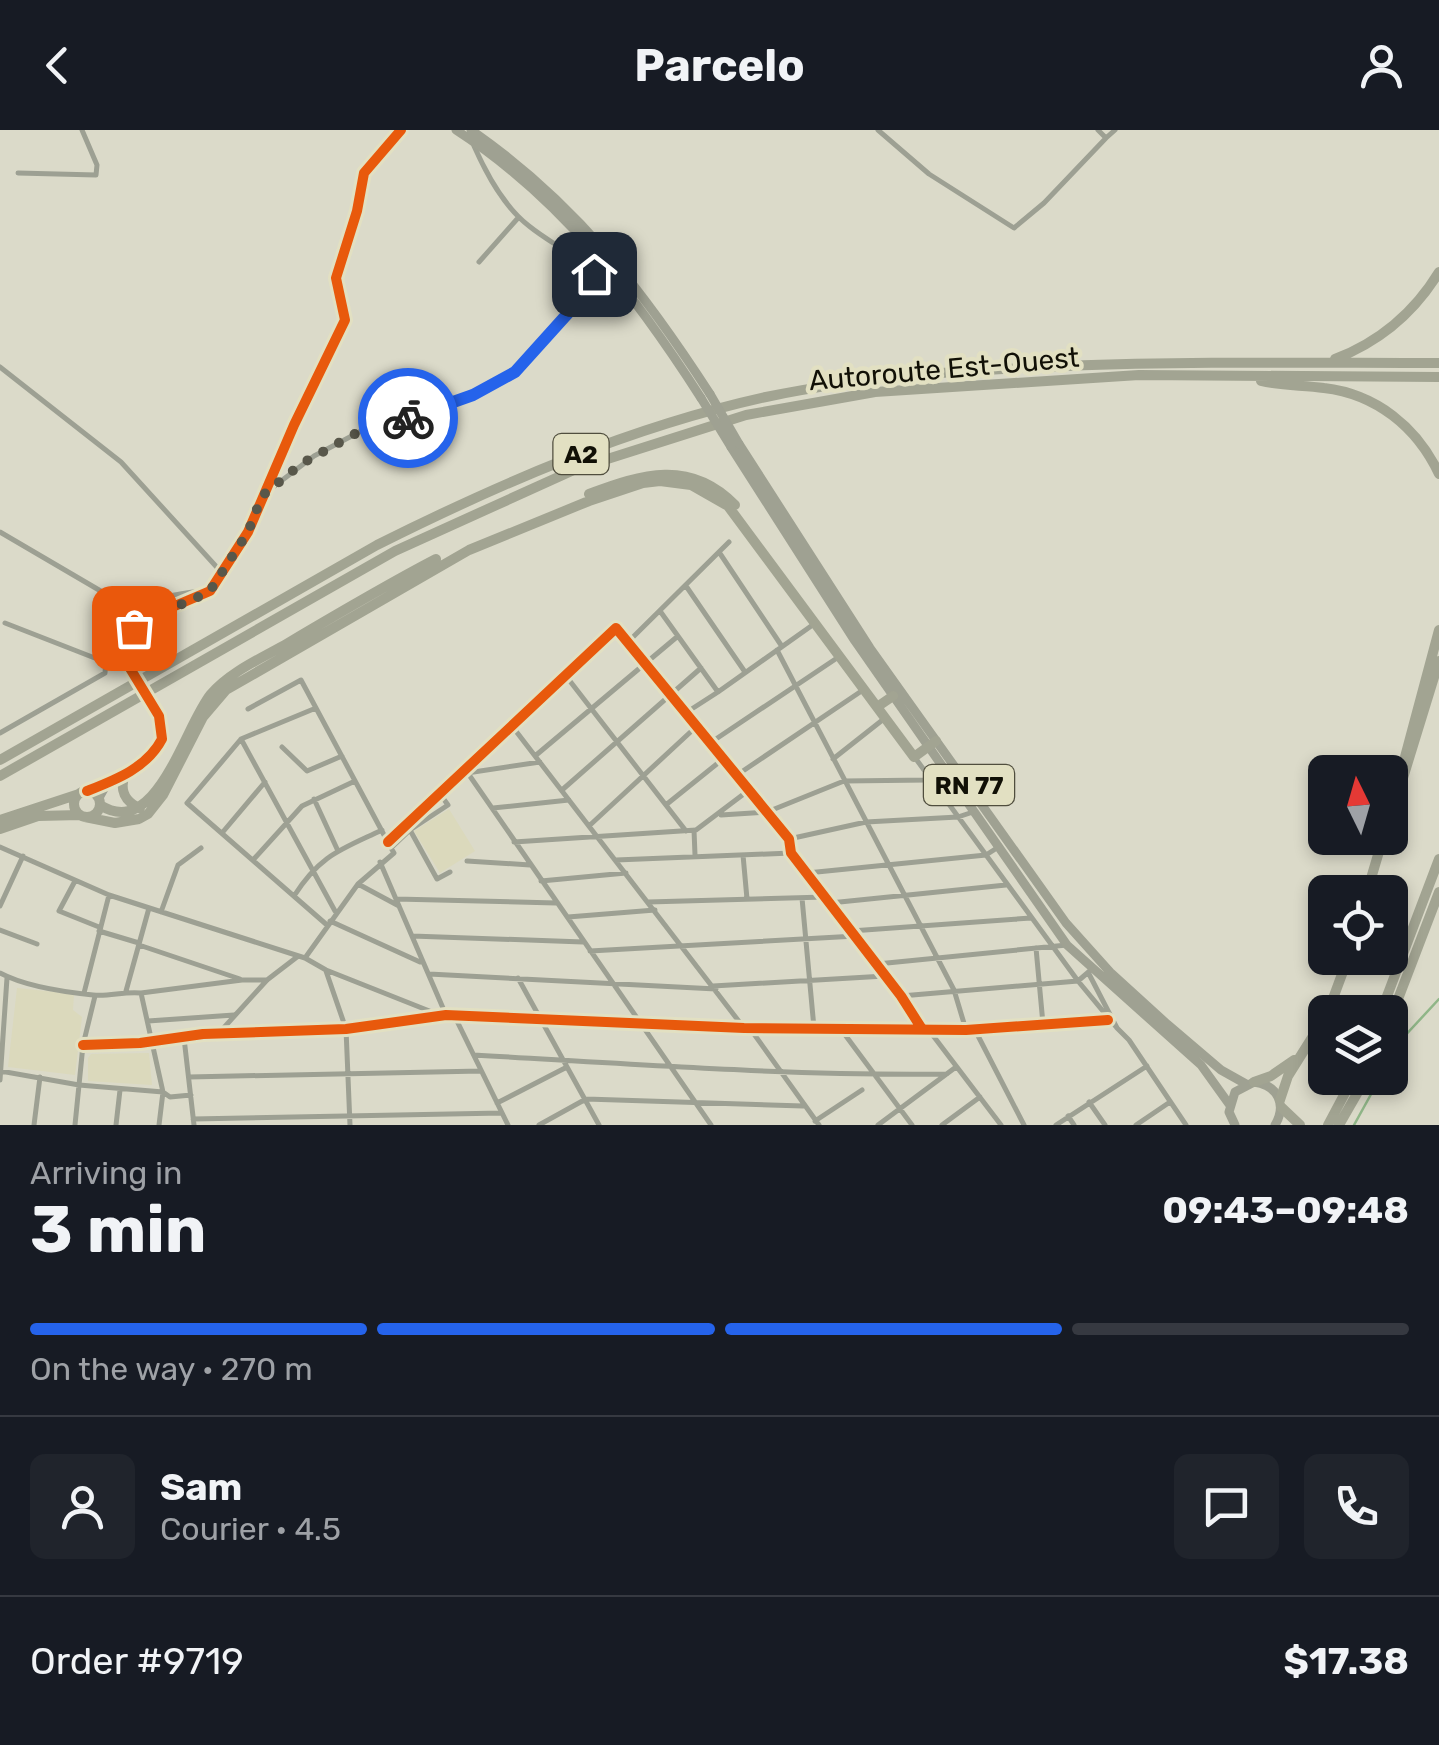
<!DOCTYPE html>
<meta charset="utf-8">
<style>
body{margin:0;font-family:Rubik,sans-serif;background:#20242c;color:#f1f3f6;height:100vh;display:flex;flex-direction:column;font-size:38px;white-space:nowrap}
*{box-sizing:border-box;margin:0}
p{font-size:32px;color:#9ea1a6}
.icon{flex:none;width:55px;height:55px;fill:none;stroke:currentColor;stroke-width:2;stroke-linecap:round;stroke-linejoin:round}
.map{position:relative;height:995px;overflow:hidden}
.details{display:flex;flex-direction:column;background:#171b24;flex:1}
.details>*{flex:none}
.needle{width:65px;rotate:355deg}
.fabs{position:absolute;left:1308px;top:625px;display:grid;gap:20px}
.fabs a{display:grid;place-items:center;width:100px;height:100px;border-radius:15px;background:#171b24;box-shadow:0 5px 15px #0003;font-size:50px}
.pin{position:absolute;display:grid;place-items:center;width:85px;height:85px;color:#fff;margin:-42px;border-radius:20px;box-shadow:0 5px 15px #0006}
.courier{position:absolute;display:grid;place-items:center;width:100px;height:100px;margin:-50px;border:8px solid #2563eb;border-radius:50%;background:#fff;color:#222;box-shadow:0 2px 12px #0007}
.head em{font-style:normal;font-weight:700}
.head div{display:flex;flex-direction:column-reverse}
.head{display:flex;align-items:center;justify-content:space-between;height:170px;padding:0 30px}
h1{font-size:65px;font-weight:700;line-height:75px}
.bar{display:grid;grid-template-columns:repeat(4,1fr);gap:15px 10px;align-content:center;height:120px;padding:0 30px}
.bar i{height:12px;border-radius:8px;background:#363941}
.bar .selected{background:#2563eb}
.bar p{grid-column:span 4}
.line{display:flex;align-items:center;gap:25px;padding:0 30px;border-top:2px solid #363941}
.line div{flex:1}
.round{display:grid;place-items:center;flex:none;width:105px;height:105px;border-radius:15px;background:#20242c}
header{display:flex;justify-content:space-between;align-items:center;height:130px;padding:0 30px;background:#171b24;font-size:45px;font-weight:700}
.map>svg:first-child{display:block}
.built{fill:#dbd9bc}
.lines{fill:none;stroke-linecap:round;stroke-linejoin:round}
.stream{stroke:#90b688;stroke-width:2.5}
.street{stroke:#9da093;stroke-width:5}
.primary{stroke:#9fa192;stroke-width:9}
.highway{stroke:#a2a492;stroke-width:10}
.street-bridge{stroke:#9da093;stroke-width:5}
.primary-bridge{stroke:#9fa192;stroke-width:9}
.cycleway-casing{stroke:#e2e0c2;stroke-width:16}
.cycleway{stroke:#e8590c;stroke-width:10}
.done{stroke:#58574a;stroke-width:10;stroke-dasharray:0 18}
.route{stroke:#2563eb;stroke-width:12}
.labels{text-anchor:middle;dominant-baseline:central;stroke-width:9;stroke-linejoin:round;paint-order:stroke}
.shield{fill:#e2e0c2;stroke:#504e3e;stroke-width:2.5}
.shield-label{font-size:25px;font-weight:bold;fill:#111006}
.street-label{font-size:28px;fill:#111006;stroke:#e2e0c2}
</style>
<header><svg class="icon" aria-label="back" viewBox="0 0 24 24"><path d="M15 5l-7 7 7 7"/></svg>Parcelo<svg class="icon" aria-label="person" viewBox="0 0 24 24"><circle cx="12" cy="8" r="4"/><path d="M4 21q1-7 8-7t8 7"/></svg></header>
<div class="map">
<svg width="1439" height="995" viewBox="0 0 1439 995">
<rect width="100%" height="100%" fill="#dbdac9"/>
<path class="built" d="M 449,679 L 475,721 L 440,743 L 414,701 Z
M 17,858 L 74,864 L 73,880 L 82,887 L 75,945 L 8,937 Z
M 149,923 L 152,955 L 88,951 L 88,928 L 91,924 Z"/>
<g class="lines">
<path class="stream" d="M 1390,930 L 1401,910 L 1439,869
M 1354,995 L 1380,948"/>
<path class="street" d="M 878,0 L 929,44 L 1014,98 L 1044,73 L 1106,8
M 1098,0 L 1106,8 L 1115,0
M 18,43 L 96,45 L 97,35 L 82,0
M 479,132 L 518,88
M 0,237 L 121,332 L 223,444
M 264,364 L 314,326 L 363,300 L 440,277 L 473,265 L 515,242 L 593,153 L 594,144 C 575,124 550,113 529,96 C 504,77 487,45 474,16
M 0,402 L 128,477
M 719,422 L 781,515
M 686,456 L 745,542
M 660,481 L 718,562 L 814,494
M 5,493 L 105,532
M 628,512 L 729,412
M 777,520 L 954,860 L 966,900
M 128,535 L 129,509 L 134,498 L 152,484 L 188,472 L 210,461 L 248,402 L 294,295 L 345,190 L 336,148 L 357,81 L 364,43 L 401,0
M 566,546 L 686,701
M 316,578 L 241,609 L 187,673 L 327,795
M 248,579 L 301,550 L 391,718
M 687,582 L 718,562
M 512,596 L 744,898
M 0,603 L 105,543 C 108,494 115,474 168,466 C 182,464 195,460 209,461
M 241,609 L 335,781
M 710,613 L 840,526
M 282,617 L 307,641 L 342,626
M 535,626 L 678,506
M 833,629 L 885,588
M 916,629 L 1078,851 L 1117,898
M 465,639 L 711,995
M 467,643 L 540,632
M 737,645 L 863,560
M 562,660 L 701,538
M 87,661 C 115,650 147,638 162,609 L 159,586
M 314,669 L 338,721
M 100,670 L 109,654
M 667,674 L 723,629
M 493,678 L 569,670
M 721,685 L 767,682 L 844,651 L 928,650
M 589,696 L 697,596
M 410,700 L 437,749 L 450,742
M 694,700 L 695,725
M 222,703 L 265,652
M 789,709 L 866,692 L 958,687 L 973,682
M 388,712 L 616,498 L 789,709 L 791,723 L 901,866 L 922,899
M 514,712 L 696,700 L 749,660
M 0,717 L 109,765 L 305,828 L 326,840 L 437,884
M 743,725 L 747,769
M 253,730 L 302,676 L 355,651
M 616,730 L 791,723
M 467,731 L 530,735
M 380,732 L 446,885
M 807,743 L 986,725 L 1000,716
M 75,751 L 59,781 L 99,797
M 541,751 L 626,743
M 358,754 L 399,776
M 294,766 C 320,725 340,720 382,700
M 802,768 L 814,898
M 396,769 L 556,773
M 648,772 L 825,767
M 830,773 L 1006,755
M 0,776 L 23,726
M 161,782 L 178,735 L 201,718
M 568,787 L 655,780
M 330,791 L 420,832
M 0,800 L 37,814
M 99,801 L 139,813
M 851,801 L 1031,788
M 412,806 L 583,812
M 139,815 L 240,849
M 1036,818 L 1043,894
M 590,821 L 856,806
M 305,828 L 358,754 L 394,723 L 391,718 L 410,700 L 448,675 L 440,664
M 877,834 L 1067,815
M 326,841 L 346,899 L 350,995
M 0,843 C 26,857 63,862 93,865 C 109,867 124,861 141,863 L 163,962 L 159,995
M 429,844 L 716,859
M 1089,844 L 1117,898 L 1129,910 L 1186,995
M 518,848 L 599,995
M 713,856 L 885,846
M 126,861 L 149,778
M 84,863 L 109,765
M 141,863 L 242,850 L 267,850
M 901,866 L 1078,851 L 1092,839
M 454,885 L 508,995
M 148,891 L 234,885
M 749,897 L 819,995
M 840,898 L 912,995
M 928,899 L 1001,995
M 975,900 L 1024,995
M 219,903 L 267,850 L 297,827
M 184,908 L 194,995
M 83,915 L 140,913 L 203,904 L 346,899 L 446,885 L 744,898 L 966,900 L 1108,890
M 474,925 C 631,934 789,946 947,944
M 0,941 L 79,955 L 163,962 L 170,967 L 191,965
M 189,947 L 481,941
M 0,950 L 7,848
M 1089,972 L 1105,995
M 497,973 L 567,937
M 1068,986 L 1074,995
M 193,989 L 502,983
M 815,991 L 862,960
M 34,995 L 40,947
M 75,995 L 83,915 L 95,866
M 116,995 L 120,960
M 539,995 L 586,969 L 803,976
M 878,995 L 956,937
M 942,995 L 980,967
M 1056,995 L 1147,936
M 1136,995 L 1170,972"/>
<path class="primary" d="M 456,0 C 561,68 635,165 701,268
M 471,0 C 575,72 642,159 710,264
M 739,314 L 870,518 L 1066,793 L 1110,842 L 1167,894 L 1221,940 L 1246,954
M 731,317 L 855,511 L 1067,815 L 1201,935 L 1229,974
M 1235,995 L 1229,982 L 1235,962 L 1254,952 C 1278,955 1287,975 1275,995"/>
<path class="highway" d="M 1335,229 C 1379,212 1414,183 1439,142
M 1261,251 C 1282,256 1303,255 1324,258 C 1376,264 1417,297 1439,344
M 589,364 C 642,344 690,329 735,375
M 877,577 L 893,566
M 0,630 L 377,415 C 501,353 630,297 766,267 C 866,246 966,240 1067,236 C 1191,231 1315,233 1439,233
M 125,644 C 119,660 125,672 140,678
M 0,646 L 395,421 L 576,339 L 746,285 L 875,262 L 1139,245 L 1439,247
M 1399,661 L 1439,531
M74 674a13 13 0 1 1 26 0a13 13 0 1 1-26 0Z
M 100,675 C 157,711 184,597 211,564 C 231,541 262,528 288,513 C 337,484 386,455 436,429
M 1390,683 L 1439,500
M 85,687 L 115,693 L 139,689 L 148,684 L 163,665 L 203,587 L 226,560 L 469,420 L 589,371 L 643,353 L 660,351 L 691,355 L 728,376 L 914,627 L 936,611
M 0,690 L 79,664
M 0,699 L 38,686 L 80,685
M 1367,762 L 1383,708
M 1328,882 L 1348,828
M 1381,882 L 1439,729
M 1390,890 L 1439,762
M 1254,952 L 1271,946 L 1294,930
M 1280,970 L 1288,946 L 1325,887
M 1281,977 L 1300,995
M 1328,995 L 1353,948
M 1339,995 L 1366,948"/>
<path class="street-bridge" d="M 128,535 L 159,586"/>
<path class="primary-bridge" d="M 710,264 L 739,314
M 701,268 L 731,317"/>
<g class="cycleway-casing">
<path id="cycleway" d="M 87,661 C 115,650 147,638 162,609 L 159,586 L 128,535 L 129,509 L 142,490 L 210,461 L 248,402 L 294,295 L 345,190 L 336,148 L 357,81 L 364,43 L 401,0
M 388,712 L 616,498 L 789,709 L 791,723 L 901,866 L 922,899
M 83,915 L 140,913 L 203,904 L 346,899 L 446,885 L 744,898 L 966,900 L 1108,890"/>
</g>
<use href="#cycleway" class="cycleway"/>
</g>
<g class="lines">
<path class="done" d="M 134,498 L 152,484 L 188,472 L 210,461 L 248,402 L 262,366 L 301,334 L 362,300 L 408,288"/>
<path class="route" d="M 408,288 L 473,265 L 515,242 L 588,161 L 595,150 L 594,144"/>
</g>
<g class="labels">
<g class="shield">
<rect x="553.5" y="304" width="55" height="40" rx="8"/>
<rect x="924" y="635" width="90" height="40" rx="8"/>
</g>
<g class="shield-label">
<text x="581" y="324">A2</text>
<text x="969" y="655">RN 77</text>
</g>
<g class="street-label">
<text transform="translate(944 239) rotate(-5)">Autoroute Est-Ouest</text>
</g>
</g>
</svg>
<div class="fabs">
<a><svg class="needle" viewBox="-14 -14 28 28"><path d="M0-13l5 13h-10z" fill="#e53935"/><path d="M0 13l5-13h-10z" fill="#9ea1a6"/></svg></a>
<a><svg class="icon" aria-label="locate" viewBox="0 0 24 24"><circle cx="12" cy="12" r="6"/><path d="M12 2v4M12 18v4M2 12h4M18 12h4"/></svg></a>
<a><svg class="icon" aria-label="layers" viewBox="0 0 24 24"><path d="M12 4l9 5-9 5-9-5zM3 14l9 5 9-5"/></svg></a>
</div>
<div class="pin" style="left:134px;top:498px;background:#ea580c"><svg class="icon" aria-label="bag" viewBox="0 0 24 24"><path d="M5 8h14l-1 12H6zM9 8a3 3 0 0 1 6 0"/></svg></div>
<div class="pin" style="left:594px;top:144px;background:#1f2937"><svg class="icon" aria-label="home" viewBox="0 0 24 24"><path d="M3 11l9-7 9 7M6 9v11h12V9"/></svg></div>
<div class="courier" style="left:408px;top:288px"><svg class="icon" aria-label="bike" viewBox="0 0 24 24"><circle cx="6" cy="16" r="4"/><circle cx="18" cy="16" r="4"/><path d="M6 16l4-8h5l3 8M10 8l3 8H6M13 5h3"/></svg></div>
</div>
<section class="details">
<div class="head"><div><h1>3 min</h1><p>Arriving in</p></div><em>09:43–09:48</em></div>
<div class="bar"><i class="selected"></i><i class="selected"></i><i class="selected"></i><i></i><p>On the way · 270 m</p></div>
<div class="line" style="height:180px"><a class="round"><svg class="icon" aria-label="person" viewBox="0 0 24 24"><circle cx="12" cy="8" r="4"/><path d="M4 21q1-7 8-7t8 7"/></svg></a><div><b>Sam</b><p>Courier · 4.5</p></div><a class="round"><svg class="icon" aria-label="chat" viewBox="0 0 24 24"><path d="M4 5h16v11H9l-5 4z"/></svg></a><a class="round"><svg class="icon" aria-label="phone" viewBox="0 0 24 24"><path d="M5 4h4l2 5-3 2q2 4 5 5l2-3 5 2v4C11 20 4 13 5 4z"/></svg></a></div>
<div class="line" style="height:130px"><div>Order #9719</div><b>$17.38</b></div>
</section>
